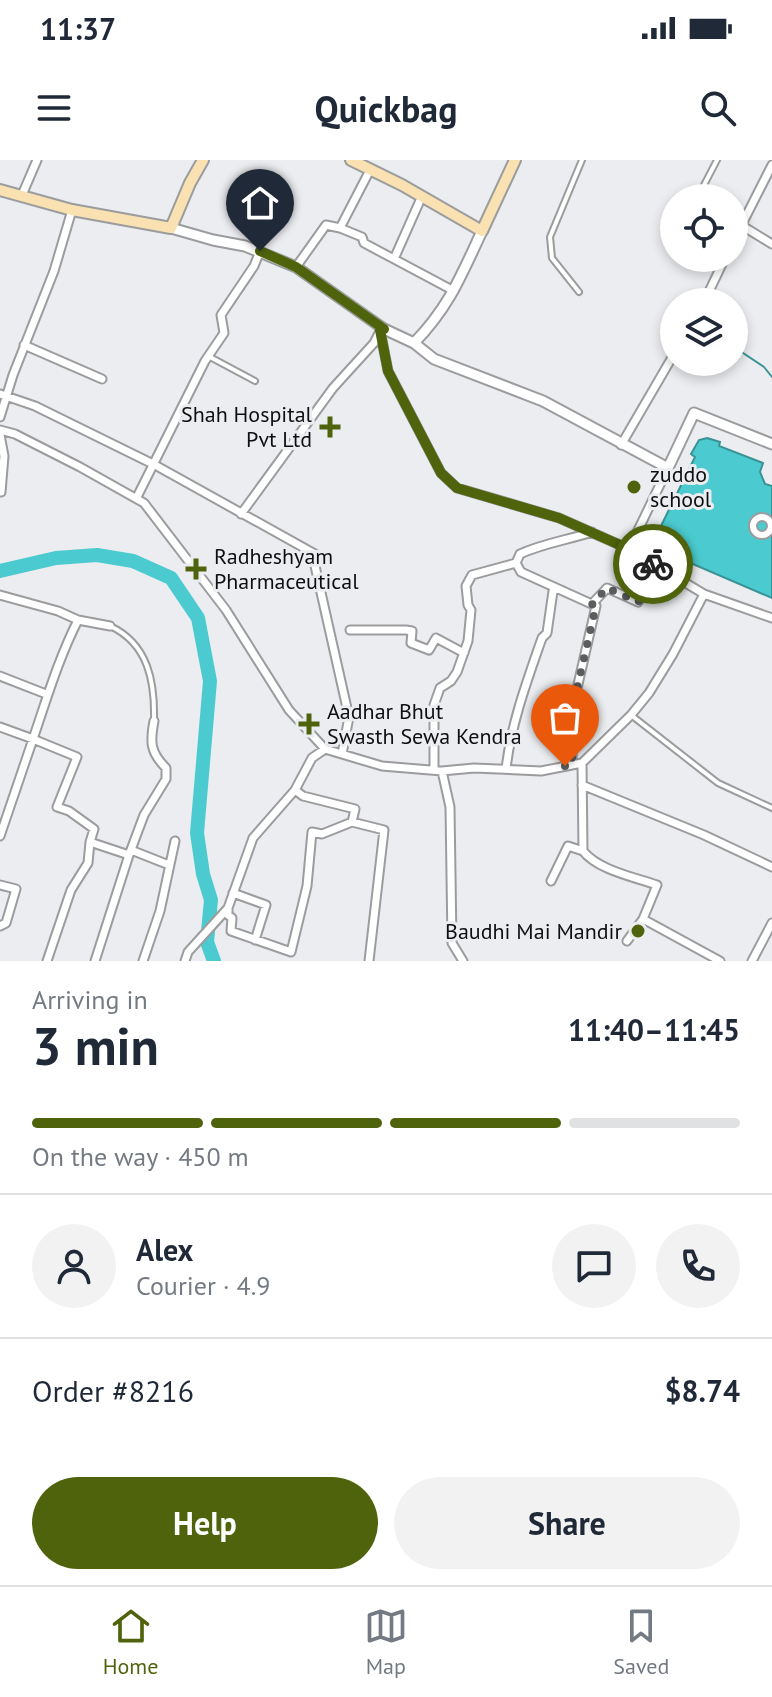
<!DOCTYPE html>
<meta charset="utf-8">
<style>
body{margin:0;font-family:"PT Sans",sans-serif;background:#f2f2f3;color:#1f2937;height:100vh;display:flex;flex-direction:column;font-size:30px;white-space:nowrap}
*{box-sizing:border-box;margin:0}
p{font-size:26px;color:#747a83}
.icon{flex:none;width:44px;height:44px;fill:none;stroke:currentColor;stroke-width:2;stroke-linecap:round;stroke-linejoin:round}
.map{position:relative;height:801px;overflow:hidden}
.side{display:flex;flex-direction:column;background:#fff;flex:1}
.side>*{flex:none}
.controls{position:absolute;left:660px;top:24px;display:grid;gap:16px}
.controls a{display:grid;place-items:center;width:88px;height:88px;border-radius:50%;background:#fff;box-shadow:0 4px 12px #0003;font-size:40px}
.pin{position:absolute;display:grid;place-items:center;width:68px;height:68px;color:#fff;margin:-82px -34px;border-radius:50% 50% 50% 0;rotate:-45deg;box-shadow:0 0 8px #0007}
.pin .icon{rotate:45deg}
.courier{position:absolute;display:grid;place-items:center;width:80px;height:80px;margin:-40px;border:6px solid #4f630c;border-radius:50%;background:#fff;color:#222;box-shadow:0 2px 10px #0007}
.overview em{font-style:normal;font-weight:800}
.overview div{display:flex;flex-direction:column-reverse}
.overview{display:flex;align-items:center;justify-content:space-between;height:136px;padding:0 32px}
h1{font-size:52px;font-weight:800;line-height:60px}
.bar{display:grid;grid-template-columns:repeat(4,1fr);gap:12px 8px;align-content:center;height:96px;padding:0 32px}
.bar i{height:10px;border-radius:6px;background:#e0e1e3}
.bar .current{background:#4f630c}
.bar p{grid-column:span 4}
.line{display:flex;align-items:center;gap:20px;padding:0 32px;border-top:2px solid #e0e1e3}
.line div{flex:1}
.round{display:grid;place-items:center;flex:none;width:84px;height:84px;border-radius:42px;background:#f2f2f3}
.cta{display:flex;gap:16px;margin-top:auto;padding:16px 32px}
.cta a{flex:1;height:92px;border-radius:48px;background:#4f630c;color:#fff;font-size:32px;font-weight:800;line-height:92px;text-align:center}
.cta a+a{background:#f2f2f3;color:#1f2937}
.status{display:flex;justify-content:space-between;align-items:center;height:56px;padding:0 40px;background:#fff;direction:ltr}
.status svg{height:22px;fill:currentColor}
header{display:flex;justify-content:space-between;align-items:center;height:104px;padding:0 32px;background:#fff;font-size:36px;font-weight:800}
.menu{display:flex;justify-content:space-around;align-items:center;height:112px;border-top:2px solid #e0e1e3;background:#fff;font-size:22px;color:#747a83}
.menu a{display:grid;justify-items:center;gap:4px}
.menu .current{color:#4f630c}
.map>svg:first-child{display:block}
.water{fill:#4bcbcf;stroke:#399396;stroke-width:2}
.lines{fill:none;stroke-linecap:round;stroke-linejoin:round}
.stream{stroke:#399396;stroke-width:2}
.river{stroke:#4bcbcf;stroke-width:14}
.service-casing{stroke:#9b9c9e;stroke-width:8}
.pedestrian-casing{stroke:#9b9c9e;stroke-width:10}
.minor-casing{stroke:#9b9c9e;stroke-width:11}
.tertiary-casing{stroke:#9b9c9e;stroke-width:13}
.secondary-casing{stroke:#9b9c9e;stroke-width:14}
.service{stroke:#fff;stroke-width:4}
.pedestrian{stroke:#fff;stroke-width:6}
.minor{stroke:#fff;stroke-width:7}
.tertiary{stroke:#fff;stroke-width:9}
.secondary{stroke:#f9e1b2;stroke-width:10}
.done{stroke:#5c5d5e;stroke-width:8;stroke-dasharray:0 14.4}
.route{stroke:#4f630c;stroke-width:10}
.poi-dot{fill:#4f630c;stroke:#ecedf0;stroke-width:3}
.labels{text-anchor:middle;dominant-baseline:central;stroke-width:6;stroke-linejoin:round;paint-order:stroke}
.poi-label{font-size:22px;fill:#0e0f10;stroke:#ecedf0;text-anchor:start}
</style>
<div class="status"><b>11:37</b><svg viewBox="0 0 49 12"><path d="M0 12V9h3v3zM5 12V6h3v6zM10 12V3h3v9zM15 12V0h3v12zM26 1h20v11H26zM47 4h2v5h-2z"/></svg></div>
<header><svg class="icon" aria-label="menu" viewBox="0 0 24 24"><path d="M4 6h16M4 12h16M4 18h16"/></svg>Quickbag<svg class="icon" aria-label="search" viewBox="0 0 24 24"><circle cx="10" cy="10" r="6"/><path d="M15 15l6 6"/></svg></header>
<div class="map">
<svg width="772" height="801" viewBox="0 0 772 801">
<rect width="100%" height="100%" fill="#ecedf0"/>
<path class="water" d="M 707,278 L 720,282 L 719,286 L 763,303 L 760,312 L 765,324 L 772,326 L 772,438 L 672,395 L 668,399 L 650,390 L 647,381 L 653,370 L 658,372 L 695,297 L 691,294 L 699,280 Z"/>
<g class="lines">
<path class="stream" d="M 734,187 L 764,207 L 772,217"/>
<path class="river" d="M 0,411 L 56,398 L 97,395 L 133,401 L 171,418 L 198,458 L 210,521 L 197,673 L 203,714 L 211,740 L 207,782 L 214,801"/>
<g class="service-casing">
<path id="service" d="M 701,38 L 703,27 L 717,0
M 579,132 L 552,98 L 550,77 L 582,0
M 210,197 L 255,221
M 110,466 C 149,484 155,523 154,561
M 631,555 L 718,623 L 772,648"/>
</g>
<g class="pedestrian-casing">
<path id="pedestrian" d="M753 366a9 9 0 1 1 18 0a9 9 0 1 1-18 0Z"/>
</g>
<g class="minor-casing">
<path id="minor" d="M 22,35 L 37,0
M 422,36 L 394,99 L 454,131
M 741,65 L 772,84
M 340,68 L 362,77 L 364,83 L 394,99
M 734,80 L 772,5
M 296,107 L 326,65 L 340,68 L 370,10
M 704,142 L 725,98
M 384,169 L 380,170 L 388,211 L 441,313 L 457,328 L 559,358 L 629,389 L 704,434 L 772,458
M 24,185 L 102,219
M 0,234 L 35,246 L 155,305 L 315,394 L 313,397 L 349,557 L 342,594
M 0,257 L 13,215 L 54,111 L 72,50
M 0,270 L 15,274 L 80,307 L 144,343 L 226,450 L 289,550 L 325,589
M 0,275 L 4,296 L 1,332
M 621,285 L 674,194
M 137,337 L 205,201 L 224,173 L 221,155 L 254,106 L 260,91
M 241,354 L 333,228 L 374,183 L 380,171
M 629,389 L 668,308
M 516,403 L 521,412 L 596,446 L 573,546 L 572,605
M 0,435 L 58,451 L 78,460 L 110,466
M 592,444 L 607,428 L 638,442 L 659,408
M 78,460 C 58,500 47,538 33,579 L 77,597 L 57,647 L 69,651 L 94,669 L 90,682 L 129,695 L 95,801
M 350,470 L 406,470 L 412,471 L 411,483 L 429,490 L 436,478 L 464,493
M 0,516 L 46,534
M 0,567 L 33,579 L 0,676
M 582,603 L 583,691 C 598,710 634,717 657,725 L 643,759 L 627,781
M 434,609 L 434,545 L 440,528 L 451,521 L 457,512 L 468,481 L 471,450 L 468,445 L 466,426 L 472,415 L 516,403 L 520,394 C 544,383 568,380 592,372
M 506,609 C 511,564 527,521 542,478 L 547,473 L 553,431 L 557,429
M 442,611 L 450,647 L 452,783 L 463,801
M 582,625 L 704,675 L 772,707
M 295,630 L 303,636 L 355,649 L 352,662 L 384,670 L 369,801
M 131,690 L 169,705
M 129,695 L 144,655 L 166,619 L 166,608 C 150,592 150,582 154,561
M 551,721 L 568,686 L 583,691
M 0,725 L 16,729 L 6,763 L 0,766
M 233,733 L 266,745 L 255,780
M 228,748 L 228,755 L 232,758 L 231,771 L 291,792 L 307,726 L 312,672 L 322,674 L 352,662
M 643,759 L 720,801
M 47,801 L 71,730 L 88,703 L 90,682
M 143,801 L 160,751 L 175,681
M 185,801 L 188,792 L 228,748 L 253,678 L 295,630 L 312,598 L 325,589 L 382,606 L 442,611 L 474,608 L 541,611 L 582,603 L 631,555 L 649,533 L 673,494 L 704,434
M 752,801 L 772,763"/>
</g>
<g class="tertiary-casing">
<path id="tertiary" d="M 171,68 L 213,80 L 245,86 L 296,107 L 384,169 L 414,183 L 434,199 L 543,241 L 668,308 L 694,253 L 772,284
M 414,183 C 449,147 461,116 482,71"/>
</g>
<g class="secondary-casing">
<path id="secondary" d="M 351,0 L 402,25 L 482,71 L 515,0
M 0,30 L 72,50 L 171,68 L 190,23 L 203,0"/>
</g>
<use href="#service" class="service"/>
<use href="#pedestrian" class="pedestrian"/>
<use href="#minor" class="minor"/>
<use href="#tertiary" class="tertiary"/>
<use href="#secondary" class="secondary"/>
</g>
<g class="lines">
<path class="done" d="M 565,606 L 572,605 L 573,546 L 596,446 L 592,444 L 607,428 L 638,442 L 659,408 L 653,404"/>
<path class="route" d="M 260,91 L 296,107 L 384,169 L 380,170 L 388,211 L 441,313 L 457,328 L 559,358 L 629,389 L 653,404"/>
</g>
<g class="poi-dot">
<path d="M326 255h8v8h8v8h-8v8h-8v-8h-8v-8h8z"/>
<circle cx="634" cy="327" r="8"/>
<path d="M192 397h8v8h8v8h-8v8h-8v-8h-8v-8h8z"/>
<path d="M305 552h8v8h8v8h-8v8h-8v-8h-8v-8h8z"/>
<circle cx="638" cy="771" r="8"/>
</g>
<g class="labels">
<g class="poi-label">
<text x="312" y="254" text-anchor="end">Shah Hospital<tspan x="312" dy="25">Pvt Ltd</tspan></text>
<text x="650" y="314">zuddo<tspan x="650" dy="25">school</tspan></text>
<text x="214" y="396">Radheshyam<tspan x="214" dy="25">Pharmaceutical</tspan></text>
<text x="327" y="551">Aadhar Bhut<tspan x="327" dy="25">Swasth Sewa Kendra</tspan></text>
<text x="622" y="771" text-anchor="end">Baudhi Mai Mandir</text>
</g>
</g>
</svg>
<div class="controls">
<a><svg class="icon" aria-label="locate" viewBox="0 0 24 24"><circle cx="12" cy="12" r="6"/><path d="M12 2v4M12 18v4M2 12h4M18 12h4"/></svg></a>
<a><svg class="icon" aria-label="layers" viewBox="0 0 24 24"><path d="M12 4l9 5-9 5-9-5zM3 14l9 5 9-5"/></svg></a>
</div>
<div class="pin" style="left:565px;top:606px;background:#ea580c"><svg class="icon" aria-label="bag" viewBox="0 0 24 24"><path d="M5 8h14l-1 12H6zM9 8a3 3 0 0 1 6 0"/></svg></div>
<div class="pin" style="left:260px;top:91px;background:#1f2937"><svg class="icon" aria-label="home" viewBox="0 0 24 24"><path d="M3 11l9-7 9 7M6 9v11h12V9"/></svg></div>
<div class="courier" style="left:653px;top:404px"><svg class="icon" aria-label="bike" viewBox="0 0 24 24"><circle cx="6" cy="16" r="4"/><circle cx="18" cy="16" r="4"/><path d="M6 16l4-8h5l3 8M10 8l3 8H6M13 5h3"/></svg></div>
</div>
<section class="side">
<div class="overview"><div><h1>3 min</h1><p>Arriving in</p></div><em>11:40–11:45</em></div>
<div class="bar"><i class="current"></i><i class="current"></i><i class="current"></i><i></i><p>On the way · 450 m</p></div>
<div class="line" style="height:144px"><a class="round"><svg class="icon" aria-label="person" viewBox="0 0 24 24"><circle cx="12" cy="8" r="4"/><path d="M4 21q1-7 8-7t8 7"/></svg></a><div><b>Alex</b><p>Courier · 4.9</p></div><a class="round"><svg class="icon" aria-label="chat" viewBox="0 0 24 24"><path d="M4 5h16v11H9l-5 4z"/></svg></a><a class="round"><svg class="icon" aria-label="phone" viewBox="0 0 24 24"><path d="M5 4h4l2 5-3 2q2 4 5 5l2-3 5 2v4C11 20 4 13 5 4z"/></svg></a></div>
<div class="line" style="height:104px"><div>Order #8216</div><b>$8.74</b></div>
<div class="cta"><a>Help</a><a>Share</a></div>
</section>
<nav class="menu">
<a class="current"><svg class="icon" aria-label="home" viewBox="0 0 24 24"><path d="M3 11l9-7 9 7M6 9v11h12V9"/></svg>Home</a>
<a><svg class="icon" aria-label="map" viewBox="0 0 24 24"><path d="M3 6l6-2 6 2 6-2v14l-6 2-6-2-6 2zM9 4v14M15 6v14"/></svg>Map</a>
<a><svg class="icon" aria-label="saved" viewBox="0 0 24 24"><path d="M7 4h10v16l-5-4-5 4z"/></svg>Saved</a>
</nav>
